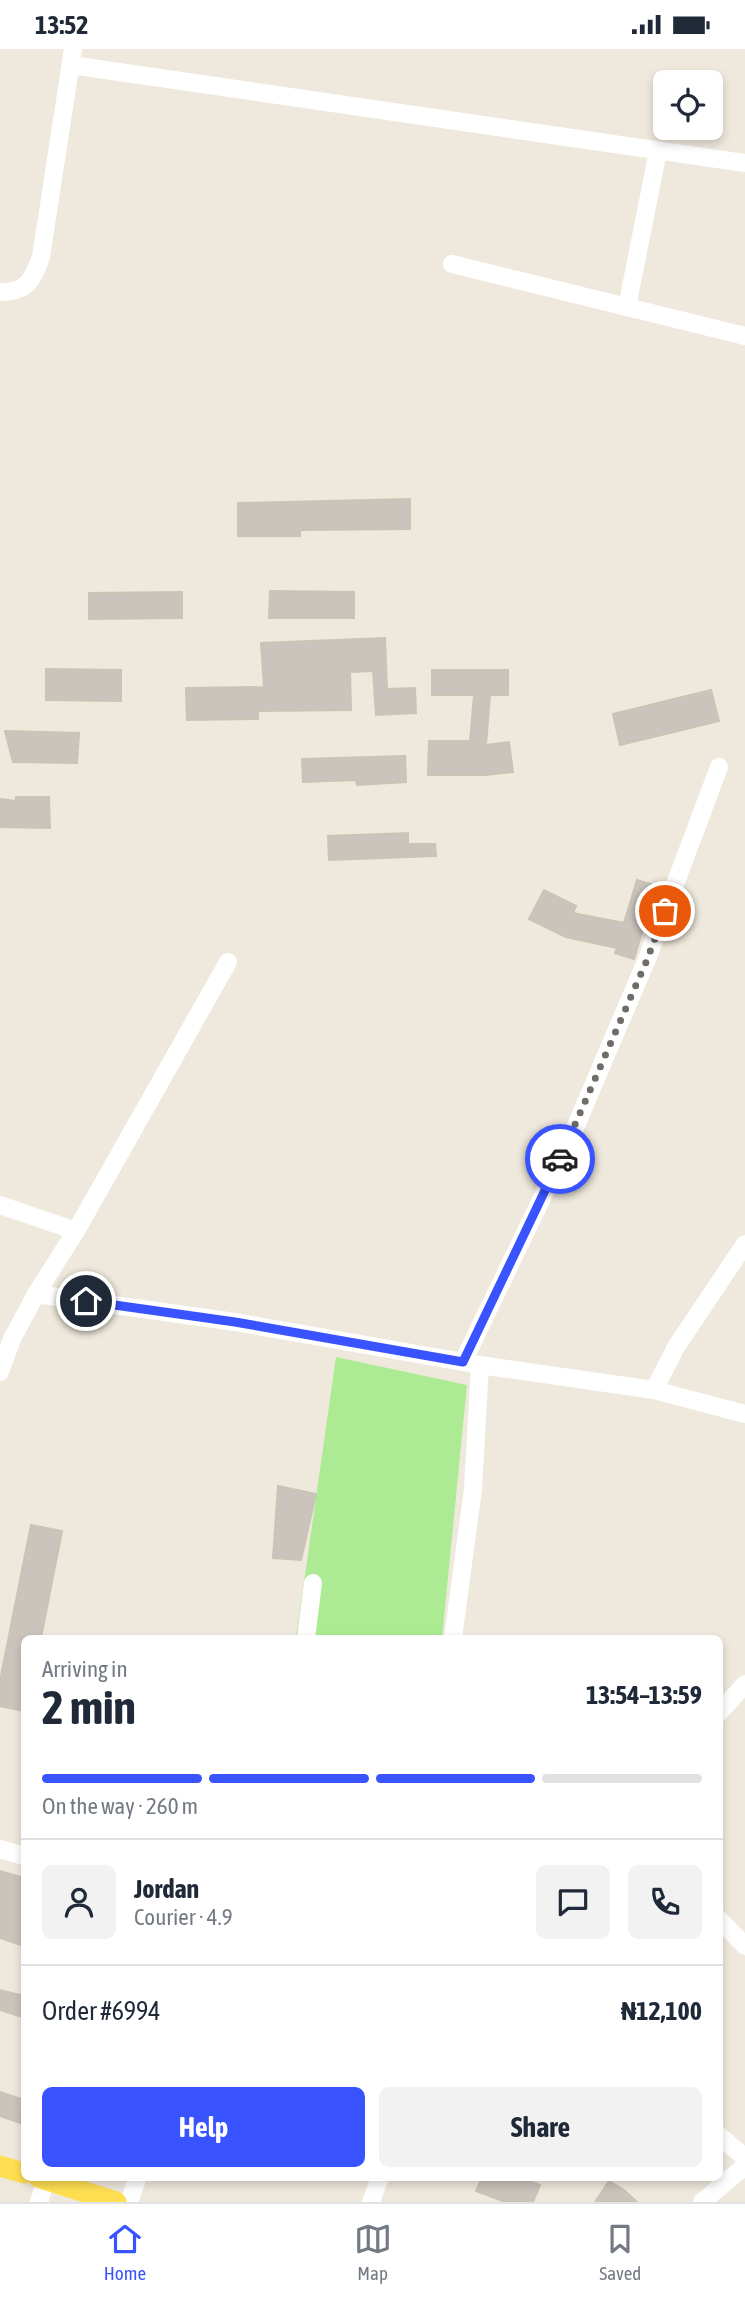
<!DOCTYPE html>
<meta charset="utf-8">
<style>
body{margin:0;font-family:"Asap Condensed",sans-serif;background:#f2f2f3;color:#1f2937;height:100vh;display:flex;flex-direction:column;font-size:26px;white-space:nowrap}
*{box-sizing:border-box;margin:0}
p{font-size:23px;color:#747a83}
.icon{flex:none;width:38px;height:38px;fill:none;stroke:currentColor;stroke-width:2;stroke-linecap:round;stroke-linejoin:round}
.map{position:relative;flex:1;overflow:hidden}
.side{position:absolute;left:21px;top:1586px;width:702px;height:546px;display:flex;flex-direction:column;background:#fff;border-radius:10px;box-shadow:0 4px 10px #0003}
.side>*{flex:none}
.fabs{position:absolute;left:653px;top:21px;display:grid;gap:14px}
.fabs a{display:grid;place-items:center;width:70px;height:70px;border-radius:10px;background:#fff;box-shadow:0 4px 10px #0003;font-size:35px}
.pin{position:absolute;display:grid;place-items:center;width:60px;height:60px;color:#fff;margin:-30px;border:4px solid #fff;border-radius:50%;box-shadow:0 2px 7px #0007}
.courier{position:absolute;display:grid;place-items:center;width:70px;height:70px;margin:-35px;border:5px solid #3953ff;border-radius:50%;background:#fff;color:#222;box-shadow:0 2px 9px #0007}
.summary em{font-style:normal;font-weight:700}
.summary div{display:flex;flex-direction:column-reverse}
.summary{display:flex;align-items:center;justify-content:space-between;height:119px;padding:0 21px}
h1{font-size:46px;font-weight:700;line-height:52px}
.bar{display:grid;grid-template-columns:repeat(4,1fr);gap:10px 7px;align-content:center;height:84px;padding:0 21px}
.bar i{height:9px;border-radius:5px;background:#e0e1e3}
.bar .selected{background:#3953ff}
.bar p{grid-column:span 4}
.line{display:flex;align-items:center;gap:18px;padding:0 21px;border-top:2px solid #e0e1e3}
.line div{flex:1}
.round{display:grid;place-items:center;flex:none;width:74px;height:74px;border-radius:10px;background:#f2f2f3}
.action{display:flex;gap:14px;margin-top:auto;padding:14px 21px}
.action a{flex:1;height:80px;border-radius:10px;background:#3953ff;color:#fff;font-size:28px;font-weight:700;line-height:80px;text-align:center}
.action a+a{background:#f2f2f3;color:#1f2937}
.status{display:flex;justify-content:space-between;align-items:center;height:49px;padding:0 35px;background:#fff;direction:ltr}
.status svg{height:19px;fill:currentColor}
.tab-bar{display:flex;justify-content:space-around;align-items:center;height:98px;border-top:2px solid #e0e1e3;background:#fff;font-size:19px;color:#747a83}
.tab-bar a{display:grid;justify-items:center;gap:4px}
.tab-bar .selected{color:#3953ff}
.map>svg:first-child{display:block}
.green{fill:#aceb93}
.building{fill:#cac4bc;stroke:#cac4b5;stroke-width:2}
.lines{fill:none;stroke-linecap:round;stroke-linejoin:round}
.minor{stroke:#fff;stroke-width:18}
.major{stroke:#ffdf51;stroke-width:21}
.done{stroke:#706d69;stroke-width:7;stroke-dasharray:0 12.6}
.route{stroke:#3953ff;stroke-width:9}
</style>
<div class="status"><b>13:52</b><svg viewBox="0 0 49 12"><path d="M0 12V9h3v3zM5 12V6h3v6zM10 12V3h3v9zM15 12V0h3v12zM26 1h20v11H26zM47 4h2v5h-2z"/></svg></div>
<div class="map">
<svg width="745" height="2153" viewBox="0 0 745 2153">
<rect width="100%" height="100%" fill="#efe8dc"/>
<path class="green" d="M 336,1308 L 467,1336 L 442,1589 L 296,1589 Z"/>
<path class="building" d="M 410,450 L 410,480 L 300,481 L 300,487 L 238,487 L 238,454 Z
M 270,542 L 354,543 L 354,569 L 269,569 Z
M 182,543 L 182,569 L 89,570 L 89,544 Z
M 385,589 L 387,640 L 415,639 L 416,664 L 376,666 L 373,622 L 350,623 L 351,661 L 258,662 L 258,670 L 187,671 L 186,639 L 264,638 L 261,594 Z
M 46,620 L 121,621 L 121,652 L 46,651 Z
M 432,621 L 508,621 L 508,646 L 490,646 L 486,696 L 509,693 L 513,723 L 485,726 L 428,726 L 429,692 L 470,692 L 474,646 L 432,646 Z
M 711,641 L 719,672 L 620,696 L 613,665 Z
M 5,682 L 79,684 L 77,714 L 13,713 Z
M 405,707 L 406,733 L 357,736 L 356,731 L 303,733 L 302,710 Z
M 16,748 L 49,748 L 50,779 L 0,778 L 0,750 L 16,752 Z
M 408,784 L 408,795 L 435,795 L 436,807 L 329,811 L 328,787 Z
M 637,831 L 656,837 L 634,910 L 615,904 L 617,899 L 566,888 L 529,870 L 544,841 L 576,857 L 573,864 L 624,874 Z
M 278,1437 L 316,1445 L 301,1511 L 273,1509 Z
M 31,1476 L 62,1482 L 41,1589 L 24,1589 L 24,1662 L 0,1657 L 0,1632 Z
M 0,1822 L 24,1829 L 24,1897 L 0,1889 Z
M 0,1941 L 24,1947 L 22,1968 L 0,1961 Z
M 0,2043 L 24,2051 L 20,2074 L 0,2067 Z
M 482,2128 L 520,2128 L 540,2136 L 533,2153 L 505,2153 L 476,2142 Z
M 609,2132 L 624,2141 L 637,2153 L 595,2153 Z"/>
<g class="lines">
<path class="minor" d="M 71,16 L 745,114
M 452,215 L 745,287
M 0,243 C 27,243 32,232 41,208 L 73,0
M 627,258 L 658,102
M 0,1156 L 76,1182
M 36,1245 L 235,1273 L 480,1316 L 654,1341 L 745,1365
M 463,1313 L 569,1093 L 647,910 L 719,718
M 0,1323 L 12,1290 L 36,1245 L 76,1182 L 228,913
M 654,1341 L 676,1298 L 745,1195
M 306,1589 L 313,1534
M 453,1589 L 473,1440 L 480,1316
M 719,1664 L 745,1635
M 0,1800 L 24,1807
M 719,1870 L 745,1897
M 719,2086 L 745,2109
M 39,2153 L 46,2130
M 129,2153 L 138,2128
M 371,2153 L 380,2128
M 702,2153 L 745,2117"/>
<path class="major" d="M 0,2117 L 24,2124
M 38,2128 L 116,2153"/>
</g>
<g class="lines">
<path class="done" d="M 560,1110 L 647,911 L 665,862"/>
<path class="route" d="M 86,1252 L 235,1273 L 463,1313 L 560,1110"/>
</g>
</svg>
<div class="fabs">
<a><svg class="icon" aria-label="locate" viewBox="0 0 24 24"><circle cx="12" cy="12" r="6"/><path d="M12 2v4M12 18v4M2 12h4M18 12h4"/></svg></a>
</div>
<div class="pin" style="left:665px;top:862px;background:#ea580c"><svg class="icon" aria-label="bag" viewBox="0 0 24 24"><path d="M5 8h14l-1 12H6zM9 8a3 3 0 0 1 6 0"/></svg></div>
<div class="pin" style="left:86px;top:1252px;background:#1f2937"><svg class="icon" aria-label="home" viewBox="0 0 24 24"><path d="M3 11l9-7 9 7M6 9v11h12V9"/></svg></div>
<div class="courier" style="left:560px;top:1110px"><svg class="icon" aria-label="car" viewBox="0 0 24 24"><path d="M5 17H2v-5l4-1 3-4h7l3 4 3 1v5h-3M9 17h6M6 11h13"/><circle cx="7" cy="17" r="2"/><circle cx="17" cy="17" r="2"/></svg></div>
<section class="side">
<div class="summary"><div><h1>2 min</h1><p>Arriving in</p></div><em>13:54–13:59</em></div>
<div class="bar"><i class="selected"></i><i class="selected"></i><i class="selected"></i><i></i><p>On the way · 260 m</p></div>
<div class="line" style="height:126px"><a class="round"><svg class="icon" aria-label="person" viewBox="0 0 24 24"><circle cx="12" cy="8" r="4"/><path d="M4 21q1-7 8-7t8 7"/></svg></a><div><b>Jordan</b><p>Courier · 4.9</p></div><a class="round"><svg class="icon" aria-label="chat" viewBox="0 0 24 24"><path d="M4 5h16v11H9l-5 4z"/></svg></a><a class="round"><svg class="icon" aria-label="phone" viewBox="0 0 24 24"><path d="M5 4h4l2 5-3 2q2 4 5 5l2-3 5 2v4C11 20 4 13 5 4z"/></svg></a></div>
<div class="line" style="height:91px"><div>Order #6994</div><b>₦12,100</b></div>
<div class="action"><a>Help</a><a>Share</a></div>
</section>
</div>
<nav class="tab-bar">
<a class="selected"><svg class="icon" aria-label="home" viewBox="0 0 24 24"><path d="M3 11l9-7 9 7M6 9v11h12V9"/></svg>Home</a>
<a><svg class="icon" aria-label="map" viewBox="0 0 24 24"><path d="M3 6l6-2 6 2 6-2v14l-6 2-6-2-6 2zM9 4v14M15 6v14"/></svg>Map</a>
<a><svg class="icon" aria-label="saved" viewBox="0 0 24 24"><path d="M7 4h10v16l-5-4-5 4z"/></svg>Saved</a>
</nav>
